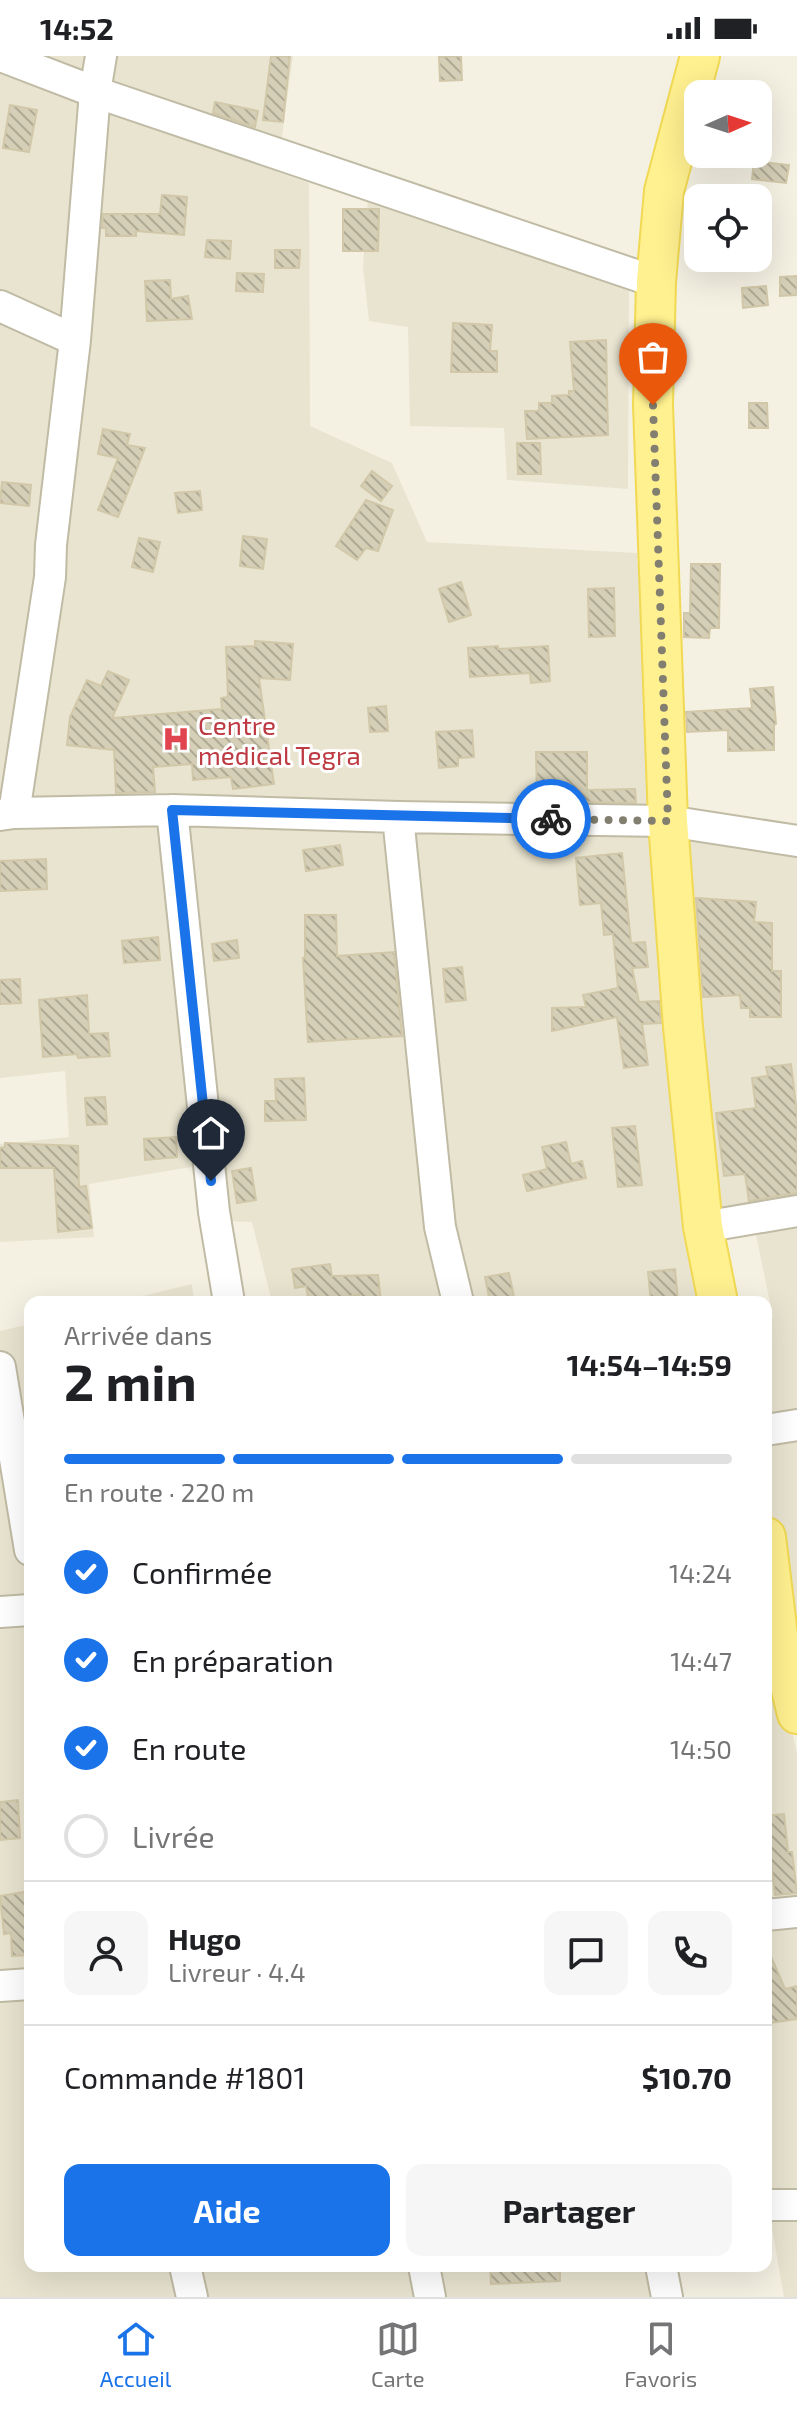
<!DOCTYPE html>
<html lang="fr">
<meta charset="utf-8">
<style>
body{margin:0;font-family:"Exo 2",sans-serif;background:#f6f6f6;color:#202124;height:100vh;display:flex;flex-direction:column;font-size:30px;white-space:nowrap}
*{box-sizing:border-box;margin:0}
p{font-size:26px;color:#757577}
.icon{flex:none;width:44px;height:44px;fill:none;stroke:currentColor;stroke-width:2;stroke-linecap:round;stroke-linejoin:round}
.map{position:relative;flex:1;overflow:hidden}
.side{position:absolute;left:24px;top:1240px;width:748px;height:976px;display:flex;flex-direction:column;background:#fff;border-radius:16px;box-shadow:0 8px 32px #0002}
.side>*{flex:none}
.needle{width:52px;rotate:87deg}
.controls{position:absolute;left:684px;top:24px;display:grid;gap:16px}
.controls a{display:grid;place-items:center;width:88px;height:88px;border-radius:16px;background:#fff;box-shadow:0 8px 32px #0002;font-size:40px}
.pin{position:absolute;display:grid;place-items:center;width:68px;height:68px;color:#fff;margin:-82px -34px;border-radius:50% 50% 50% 0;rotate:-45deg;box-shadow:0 0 8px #0007}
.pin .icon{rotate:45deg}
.courier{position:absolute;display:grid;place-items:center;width:80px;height:80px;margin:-40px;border:6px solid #1a73e8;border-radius:50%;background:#fff;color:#222;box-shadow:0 2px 10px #0007}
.head em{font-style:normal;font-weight:700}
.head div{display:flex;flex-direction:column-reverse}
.head{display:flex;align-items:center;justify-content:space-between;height:136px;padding:0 40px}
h1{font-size:52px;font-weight:700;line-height:60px}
.bar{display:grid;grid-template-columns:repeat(4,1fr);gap:12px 8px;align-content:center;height:96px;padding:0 40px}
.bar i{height:10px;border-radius:6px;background:#e0e0e0}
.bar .selected{background:#1a73e8}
.bar p{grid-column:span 4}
.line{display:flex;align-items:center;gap:20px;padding:0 40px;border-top:2px solid #e0e0e0}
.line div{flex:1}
.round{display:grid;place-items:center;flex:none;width:84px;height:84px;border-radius:16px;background:#f6f6f6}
ol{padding:0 40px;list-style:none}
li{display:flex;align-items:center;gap:24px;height:88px}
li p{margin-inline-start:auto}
li .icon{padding:8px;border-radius:50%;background:#1a73e8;color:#fff;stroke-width:4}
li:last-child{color:#757577}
li i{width:44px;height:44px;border:4px solid #e0e0e0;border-radius:50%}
.primary-button{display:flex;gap:16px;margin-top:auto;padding:16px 40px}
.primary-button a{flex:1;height:92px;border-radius:16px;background:#1a73e8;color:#fff;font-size:32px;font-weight:700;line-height:92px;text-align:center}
.primary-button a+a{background:#f6f6f6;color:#202124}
.status{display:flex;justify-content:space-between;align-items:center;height:56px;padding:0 40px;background:#fff;direction:ltr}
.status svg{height:22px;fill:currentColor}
.menu{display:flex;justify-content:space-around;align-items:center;height:112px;border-top:2px solid #e0e0e0;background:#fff;font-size:22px;color:#757577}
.menu a{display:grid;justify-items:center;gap:4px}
.menu .selected{color:#1a73e8}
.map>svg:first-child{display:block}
.residential{fill:#e8e4d0}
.building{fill:url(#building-back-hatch);stroke:#d2c8a9;stroke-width:2}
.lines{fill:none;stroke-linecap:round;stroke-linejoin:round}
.minor-casing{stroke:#c0bba4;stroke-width:34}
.major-casing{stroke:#f1d953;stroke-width:42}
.minor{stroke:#fff;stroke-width:30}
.major{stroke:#fff090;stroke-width:38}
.done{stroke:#837f70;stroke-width:8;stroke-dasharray:0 14.4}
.route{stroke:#1a73e8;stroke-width:10}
.labels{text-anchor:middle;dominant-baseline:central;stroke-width:6;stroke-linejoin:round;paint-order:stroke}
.health-label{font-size:26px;fill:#be3a42;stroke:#fff;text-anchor:start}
</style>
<div class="status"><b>14:52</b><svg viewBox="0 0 49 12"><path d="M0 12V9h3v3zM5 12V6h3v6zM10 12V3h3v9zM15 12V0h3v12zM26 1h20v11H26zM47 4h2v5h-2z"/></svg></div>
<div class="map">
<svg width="797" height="2241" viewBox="0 0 797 2241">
<defs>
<pattern id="building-back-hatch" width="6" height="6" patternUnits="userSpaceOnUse" patternTransform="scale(2)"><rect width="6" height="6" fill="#d6cfb7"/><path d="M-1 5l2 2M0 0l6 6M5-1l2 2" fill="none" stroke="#afaa95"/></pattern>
</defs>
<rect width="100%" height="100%" fill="#f4f1e3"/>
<path class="residential" d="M 0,0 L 293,0 L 277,116 L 309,127 L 310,370 L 392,407 L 427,486 L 637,497 L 685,1156 L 701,1246 L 272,1246 L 252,1166 L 199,1164 L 197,1110 L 89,1128 L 94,1181 L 0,1186 L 0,1088 L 69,1081 L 65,1015 L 0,1022 Z
M 368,140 L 629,223 L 628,433 L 507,424 L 504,372 L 410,370 L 408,271 L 369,265 L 363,211 Z
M 683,784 L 797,794 L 797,1591 L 766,1429 L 766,1263 L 773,1261 L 750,1150 L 709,1154 Z
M 192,1228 L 194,1246 L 119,1246 Z
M 30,1268 L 30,2210 L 650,2210 L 657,2241 L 0,2241 L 0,1275 Z
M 783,1635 L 797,1697 L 797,2241 L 784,2241 L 766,2138 L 766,1636 Z"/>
<path class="building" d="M 271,0 L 290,0 L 283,66 L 263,64 Z
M 461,0 L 462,24 L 440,25 L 439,1 Z
M 215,46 L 258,55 L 255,71 L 213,57 Z
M 10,49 L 37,54 L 29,96 L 3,92 Z
M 754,105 L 789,109 L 786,127 L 752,123 Z
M 162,139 L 187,141 L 184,179 L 136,175 L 136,180 L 106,180 L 106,172 L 102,172 L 103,158 L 160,158 Z
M 343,153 L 379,153 L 378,195 L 343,195 Z
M 207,184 L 231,185 L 230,203 L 205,201 Z
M 275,194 L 300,194 L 299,212 L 275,212 Z
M 237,217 L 264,218 L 263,236 L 236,235 Z
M 797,220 L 797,239 L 780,240 L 780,221 Z
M 170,224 L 171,243 L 188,240 L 192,263 L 147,265 L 145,225 Z
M 766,230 L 768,249 L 743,252 L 742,232 Z
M 453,267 L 492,269 L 490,295 L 497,295 L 497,316 L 451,316 Z
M 606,284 L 608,379 L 527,383 L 525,355 L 539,355 L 539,347 L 552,347 L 552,340 L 569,339 L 569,335 L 574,335 L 570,286 Z
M 749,347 L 767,347 L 768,372 L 749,372 Z
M 103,373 L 130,378 L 127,389 L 145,392 L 118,461 L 98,454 L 118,402 L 98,398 Z
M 517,387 L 540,387 L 541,418 L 518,418 Z
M 372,415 L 392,430 L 381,445 L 361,430 Z
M 2,426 L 31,429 L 29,450 L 0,447 Z
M 200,435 L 202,454 L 178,457 L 175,437 Z
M 366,444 L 393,454 L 378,495 L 366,492 L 357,504 L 336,490 Z
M 243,480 L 267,483 L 263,513 L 240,510 Z
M 139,482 L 160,486 L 153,516 L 132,511 Z
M 691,508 L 720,508 L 719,572 L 710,572 L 709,582 L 684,581 L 684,557 L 690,557 Z
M 461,526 L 471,559 L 449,566 L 439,533 Z
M 614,532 L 615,580 L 589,581 L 588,533 Z
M 255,585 L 293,588 L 290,624 L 259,622 L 274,728 L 233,733 L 231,721 L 193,724 L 192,708 L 153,711 L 155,736 L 116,737 L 114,694 L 67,689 L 70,661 L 87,624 L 101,630 L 108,615 L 129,624 L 112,662 L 222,653 L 221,642 L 228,641 L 226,591 L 255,590 Z
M 498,590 L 498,593 L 548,590 L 550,625 L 531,627 L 530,617 L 470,621 L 468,592 Z
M 773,631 L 776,668 L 774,669 L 774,694 L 728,695 L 728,674 L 687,676 L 686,656 L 752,652 L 750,633 Z
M 386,650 L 388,675 L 370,676 L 368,652 Z
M 472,674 L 474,701 L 458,702 L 458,710 L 439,712 L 436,676 Z
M 536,696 L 587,696 L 587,734 L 635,733 L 636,747 L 551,745 L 551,740 L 537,741 Z
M 340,789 L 343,809 L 306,815 L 303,794 Z
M 622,797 L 631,887 L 645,886 L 648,911 L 632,912 L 639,946 L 659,945 L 661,967 L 642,968 L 648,1009 L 624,1012 L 617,961 L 552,975 L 552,952 L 586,951 L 583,939 L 618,932 L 613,878 L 604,879 L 601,847 L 580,849 L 576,802 Z
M 46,803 L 47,833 L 0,835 L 0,805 Z
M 696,842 L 756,846 L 754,866 L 772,867 L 772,915 L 781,915 L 781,961 L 750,961 L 750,952 L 741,952 L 740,939 L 703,941 Z
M 305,859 L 336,859 L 337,900 L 394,896 L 402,980 L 308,986 L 303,902 L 305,902 Z
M 158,881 L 160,904 L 124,907 L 122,885 Z
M 237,884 L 239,902 L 214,905 L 212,888 Z
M 462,911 L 466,944 L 446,946 L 443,913 Z
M 20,923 L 21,947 L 0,948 L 0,924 Z
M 87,939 L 89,978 L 108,977 L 110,1000 L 78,1002 L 77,998 L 43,1001 L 39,944 Z
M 791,1008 L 797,1058 L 797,1137 L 749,1145 L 745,1118 L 724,1120 L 716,1057 L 756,1052 L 752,1022 L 768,1020 L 766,1011 Z
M 304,1022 L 306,1064 L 265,1065 L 265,1045 L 276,1045 L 275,1023 Z
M 105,1041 L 107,1068 L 87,1069 L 85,1042 Z
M 635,1070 L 642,1129 L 618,1131 L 612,1072 Z
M 176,1081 L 177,1101 L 145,1104 L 144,1083 Z
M 566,1086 L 571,1108 L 582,1105 L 586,1122 L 527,1135 L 523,1119 L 547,1113 L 542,1091 Z
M 5,1087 L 78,1090 L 79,1131 L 86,1130 L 92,1172 L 58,1176 L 54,1112 L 0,1112 L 0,1092 L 5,1091 Z
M 251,1112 L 256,1144 L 237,1147 L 232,1115 Z
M 330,1208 L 332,1220 L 378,1219 L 381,1246 L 360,1246 L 359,1239 L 309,1246 L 306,1230 L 295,1232 L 292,1213 Z
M 675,1213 L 678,1245 L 651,1246 L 648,1216 Z
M 509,1217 L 515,1246 L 490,1246 L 485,1221 Z
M 18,1744 L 20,1782 L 0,1784 L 0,1746 Z
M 784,1758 L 788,1796 L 792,1796 L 797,1837 L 775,1839 L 770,1798 L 766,1798 L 766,1760 Z
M 30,1835 L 30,1899 L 12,1900 L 11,1877 L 4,1878 L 0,1840 Z
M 766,1889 L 785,1933 L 797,1930 L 797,1963 L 769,1967 L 766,1947 Z
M 490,2210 L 560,2210 L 560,2225 L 491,2228 Z"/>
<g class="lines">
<g class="minor-casing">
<path id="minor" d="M 1,0 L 95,36 L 656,226
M 0,250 L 75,284
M 172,754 L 214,1156 L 229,1246
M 14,757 L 50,521 L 51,489 L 75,284 L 95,36 L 101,0
M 0,759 L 14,757 L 172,754 L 398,761 L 668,765 L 797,785
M 398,761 L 440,1171 L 458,1246
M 703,1171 L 797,1155
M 0,1311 L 30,1494
M 766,1374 L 797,1369
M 0,1556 L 30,1554
M 766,1859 L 797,1856
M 0,1930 L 30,1928
M 766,2149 L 797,2149
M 185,2210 L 192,2241
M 424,2210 L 430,2241
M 661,2210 L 667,2241"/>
</g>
<g class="major-casing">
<path id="major" d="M 700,0 L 664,135 L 656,226 L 653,349 L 668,765 L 683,971 L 703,1171 L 718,1246
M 766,1481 L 778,1579 L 797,1658"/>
</g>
<use href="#minor" class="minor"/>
<use href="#major" class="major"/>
</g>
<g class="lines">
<path class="done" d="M 551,763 L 668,765 L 653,349"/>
<path class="route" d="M 211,1125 L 172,754 L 551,763"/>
</g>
<defs>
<g id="hospital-bare" transform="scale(2.16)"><path d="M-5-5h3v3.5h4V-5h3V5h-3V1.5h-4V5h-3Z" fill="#e0444e" stroke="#fff" stroke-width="2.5" paint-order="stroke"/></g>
</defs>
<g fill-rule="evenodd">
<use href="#hospital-bare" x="176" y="683"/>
</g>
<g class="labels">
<g class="health-label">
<text x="198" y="668">Centre<tspan x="198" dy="30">médical Tegra</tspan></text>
</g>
</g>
</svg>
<div class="controls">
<a><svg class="needle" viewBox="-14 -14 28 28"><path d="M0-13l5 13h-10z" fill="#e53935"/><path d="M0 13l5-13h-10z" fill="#757577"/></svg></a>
<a><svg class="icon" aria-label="locate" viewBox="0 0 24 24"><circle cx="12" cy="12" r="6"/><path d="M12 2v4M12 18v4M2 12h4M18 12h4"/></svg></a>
</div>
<div class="pin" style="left:653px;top:349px;background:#ea580c"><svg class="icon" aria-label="bag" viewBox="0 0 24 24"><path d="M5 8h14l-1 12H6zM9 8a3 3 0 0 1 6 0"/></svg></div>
<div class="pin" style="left:211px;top:1125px;background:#1f2937"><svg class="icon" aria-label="home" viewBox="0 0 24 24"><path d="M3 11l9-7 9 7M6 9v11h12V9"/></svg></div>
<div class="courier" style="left:551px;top:763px"><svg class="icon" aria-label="bike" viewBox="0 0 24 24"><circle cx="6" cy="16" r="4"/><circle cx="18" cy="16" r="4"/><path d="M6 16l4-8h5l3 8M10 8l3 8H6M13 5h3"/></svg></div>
<section class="side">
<div class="head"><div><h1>2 min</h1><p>Arrivée dans</p></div><em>14:54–14:59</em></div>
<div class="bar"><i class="selected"></i><i class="selected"></i><i class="selected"></i><i></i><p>En route · 220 m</p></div>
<ol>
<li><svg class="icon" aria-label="check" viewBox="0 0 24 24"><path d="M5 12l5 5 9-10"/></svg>Confirmée<p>14:24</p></li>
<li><svg class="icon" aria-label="check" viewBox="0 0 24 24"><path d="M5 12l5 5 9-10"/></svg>En préparation<p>14:47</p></li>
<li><svg class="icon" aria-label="check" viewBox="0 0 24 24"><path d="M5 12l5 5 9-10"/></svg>En route<p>14:50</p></li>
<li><i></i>Livrée</li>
</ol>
<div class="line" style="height:144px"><a class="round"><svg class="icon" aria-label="person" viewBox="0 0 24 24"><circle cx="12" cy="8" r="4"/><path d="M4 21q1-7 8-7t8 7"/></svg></a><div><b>Hugo</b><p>Livreur · 4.4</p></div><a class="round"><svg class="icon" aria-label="chat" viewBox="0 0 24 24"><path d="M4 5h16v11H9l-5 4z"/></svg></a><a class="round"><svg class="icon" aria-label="phone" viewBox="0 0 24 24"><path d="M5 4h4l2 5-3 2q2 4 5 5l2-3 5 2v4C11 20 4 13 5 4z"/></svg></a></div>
<div class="line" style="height:104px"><div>Commande #1801</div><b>$10.70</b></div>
<div class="primary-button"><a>Aide</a><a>Partager</a></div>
</section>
</div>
<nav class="menu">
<a class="selected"><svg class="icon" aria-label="home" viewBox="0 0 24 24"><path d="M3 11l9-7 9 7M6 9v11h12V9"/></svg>Accueil</a>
<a><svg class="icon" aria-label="map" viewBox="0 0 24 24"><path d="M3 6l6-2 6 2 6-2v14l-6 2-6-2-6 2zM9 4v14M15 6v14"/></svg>Carte</a>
<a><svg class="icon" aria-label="saved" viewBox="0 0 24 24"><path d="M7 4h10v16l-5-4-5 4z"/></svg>Favoris</a>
</nav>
